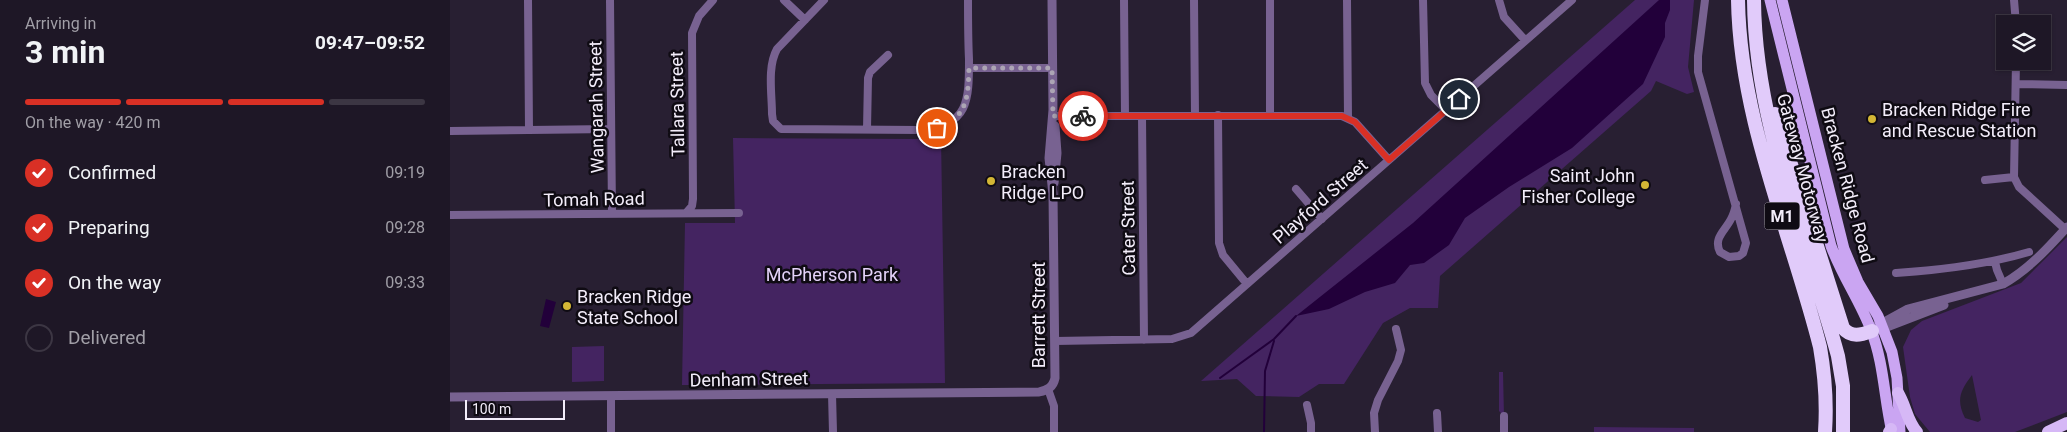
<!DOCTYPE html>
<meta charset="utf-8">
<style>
body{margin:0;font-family:Roboto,sans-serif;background:#2b2432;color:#f1f3f6;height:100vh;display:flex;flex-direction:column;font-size:19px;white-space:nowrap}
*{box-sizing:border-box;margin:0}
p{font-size:16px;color:#a19fa7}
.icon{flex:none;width:28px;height:28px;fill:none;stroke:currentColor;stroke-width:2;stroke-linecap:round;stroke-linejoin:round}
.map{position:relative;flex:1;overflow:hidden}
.side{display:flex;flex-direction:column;background:#1e1726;width:450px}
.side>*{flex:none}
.fabs{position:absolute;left:1546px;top:15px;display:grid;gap:10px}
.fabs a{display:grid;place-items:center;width:55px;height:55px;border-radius:0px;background:#1e1726;box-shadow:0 1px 4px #0004,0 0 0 1px #3c3643;font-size:25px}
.scale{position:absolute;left:15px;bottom:12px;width:100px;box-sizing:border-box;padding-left:5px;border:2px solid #f3edfa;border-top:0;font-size:14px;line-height:18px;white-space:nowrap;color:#f3edfa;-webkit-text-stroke:4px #0f0b13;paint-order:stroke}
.pin{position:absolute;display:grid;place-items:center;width:42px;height:42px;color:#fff;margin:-21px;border:2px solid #fff;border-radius:50%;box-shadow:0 1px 5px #0007}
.courier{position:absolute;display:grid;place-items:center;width:50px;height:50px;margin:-25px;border:4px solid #d93025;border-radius:50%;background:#fff;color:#222;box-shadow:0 1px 6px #0007}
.summary em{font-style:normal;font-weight:700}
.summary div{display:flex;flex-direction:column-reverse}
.summary{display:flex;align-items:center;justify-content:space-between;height:85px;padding:0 25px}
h1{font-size:32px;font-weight:700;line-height:38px}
.bar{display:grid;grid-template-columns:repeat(4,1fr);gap:8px 5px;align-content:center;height:60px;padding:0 25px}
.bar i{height:6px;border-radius:4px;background:#3c3643}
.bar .current{background:#d93025}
.bar p{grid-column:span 4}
ol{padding:0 25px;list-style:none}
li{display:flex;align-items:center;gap:15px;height:55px}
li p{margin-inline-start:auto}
li .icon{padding:5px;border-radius:50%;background:#d93025;color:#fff;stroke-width:4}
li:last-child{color:#a19fa7}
li i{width:28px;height:28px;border:2px solid #3c3643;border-radius:50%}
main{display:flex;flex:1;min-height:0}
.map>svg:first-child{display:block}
.green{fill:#442461;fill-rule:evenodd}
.water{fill:#22003a}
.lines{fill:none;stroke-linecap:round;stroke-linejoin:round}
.stream{stroke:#22003a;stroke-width:2}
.minor{stroke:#786291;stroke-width:8}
.tertiary{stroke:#786291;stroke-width:9}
.primary{stroke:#caa5f2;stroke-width:11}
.trunk{stroke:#d6b8f6;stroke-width:12}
.motorway{stroke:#e1cbfa;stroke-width:14}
.done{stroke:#aca5b4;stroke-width:5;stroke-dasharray:0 9}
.route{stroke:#d93025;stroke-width:6}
.poi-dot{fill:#d3b635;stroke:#0f0b13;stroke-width:2}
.labels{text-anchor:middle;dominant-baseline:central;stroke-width:5;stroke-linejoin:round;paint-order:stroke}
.shield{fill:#0f0b13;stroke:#afa9b5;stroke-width:1}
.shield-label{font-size:16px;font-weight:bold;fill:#f3edfa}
.street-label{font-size:18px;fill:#f3edfa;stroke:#0f0b13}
.poi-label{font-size:18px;fill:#f3edfa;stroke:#0f0b13;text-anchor:start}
.park-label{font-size:18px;fill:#e4d2f9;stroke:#0f0b13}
</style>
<main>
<section class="side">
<div class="summary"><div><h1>3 min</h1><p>Arriving in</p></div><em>09:47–09:52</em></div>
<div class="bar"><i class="current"></i><i class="current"></i><i class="current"></i><i></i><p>On the way · 420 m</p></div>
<ol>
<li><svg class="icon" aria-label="check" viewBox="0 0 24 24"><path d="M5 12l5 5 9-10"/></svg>Confirmed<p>09:19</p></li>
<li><svg class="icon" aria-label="check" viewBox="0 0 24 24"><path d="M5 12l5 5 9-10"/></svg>Preparing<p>09:28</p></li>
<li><svg class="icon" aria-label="check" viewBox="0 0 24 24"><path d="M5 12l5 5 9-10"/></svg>On the way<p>09:33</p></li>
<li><i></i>Delivered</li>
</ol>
</section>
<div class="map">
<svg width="1617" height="432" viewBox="0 0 1617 432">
<rect width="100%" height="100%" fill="#281f32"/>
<path class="green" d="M 1185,0 L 1244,0 L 1238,67 L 1244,92 L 1237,94 L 1206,81 L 1201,91 L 990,276 L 988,308 L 960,308 L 933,323 L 894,384 L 869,384 L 849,397 L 806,396 L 787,379 L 751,381 Z
M 491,137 L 495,383 L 232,385 L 235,223 L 285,223 L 283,138 L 466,139 Z
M 1617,237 L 1617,412 L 1565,432 L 1480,432 L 1465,414 L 1460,397 L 1453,347 L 1461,330 L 1472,321 L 1571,283 ZM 1522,375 L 1531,420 L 1528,422 L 1515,418 C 1506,400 1510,391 1522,375 Z
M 154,346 L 154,381 L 122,382 L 122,347 Z
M 1049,372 L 1053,372 L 1054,416 L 1049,411 Z
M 1144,427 L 1244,428 L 1244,432 L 1144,432 Z"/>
<path class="water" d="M 1209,0 L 1220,0 L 1220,10 L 1215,23 L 1215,37 L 1193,84 L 1122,148 L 1059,187 L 1015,218 L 999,245 L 974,263 L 960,265 L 945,283 L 915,292 L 879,309 L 846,316 L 963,223 Z
M 96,299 L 106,302 L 99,328 L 90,326 Z"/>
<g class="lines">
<path class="stream" d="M 770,378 L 824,339 L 846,316
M 814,432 L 815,371 L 824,341"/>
<path class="minor" d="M 78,0 L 79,130
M 160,0 L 162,214
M 334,0 L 355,20
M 374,0 L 327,49 C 317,67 322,94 322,114 L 323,121 L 331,129 L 470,130 C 519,126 519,101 519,59 C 518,39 518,20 518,0
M 674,0 L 675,116
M 744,0 L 745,115
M 820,0 L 820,115
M 897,0 L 898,117
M 973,0 L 975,83 L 981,95 L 996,110
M 1049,0 L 1054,17 L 1075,40
M 1255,0 L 1248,56 L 1248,72 L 1296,243 L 1293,253 L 1289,256 L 1279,257 L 1270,252 C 1263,238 1275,231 1281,219 C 1284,214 1285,209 1286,204
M 1564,0 L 1566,24
M 1566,61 L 1564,177 L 1569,187 L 1615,229
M 519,68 L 603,68
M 1566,84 L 1617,85
M 768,115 L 769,243 L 773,255 L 797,284
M 603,116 L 892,116 L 905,122 L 939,160
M 692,116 L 694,340
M 417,129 L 418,78 L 420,72 L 438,55
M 0,131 L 161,129
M 1535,180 L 1564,177
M 846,189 L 872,219
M 236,213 L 242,206 L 243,199 L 242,33 L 249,16 L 263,0
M 0,215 L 289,213
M 1545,262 L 1547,270 L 1553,284
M 1446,273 C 1492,270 1535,265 1579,252
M 605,341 L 722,339 L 741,333 L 1122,0
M 598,389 L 604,406 L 604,432
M 382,394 L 383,432
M 161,396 L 161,432
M 857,405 L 861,423 L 861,432
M 987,413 L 988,432
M 925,432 L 924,413 L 928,400 L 948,361 L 951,350 L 946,329
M 1054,432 L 1054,416"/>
<path class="tertiary" d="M 604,183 L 607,153 L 605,126
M 1427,326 L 1458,309 L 1553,284 C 1579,269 1597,249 1617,227
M 1429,330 L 1494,305
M 0,397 L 589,392 C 597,390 603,388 605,378 L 603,194 L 599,158 L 603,110 L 602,0"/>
<path class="primary" d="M 1320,0 L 1381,246 C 1392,276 1410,301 1421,330 C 1434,363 1434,398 1442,432
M 1332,0 L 1394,249 L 1408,282 L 1428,316 L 1442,352 L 1447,378 L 1450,432"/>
<path class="trunk" d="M 1448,393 C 1456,406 1457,421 1467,432
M 1439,432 L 1441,429
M 1598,432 L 1617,423"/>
<path class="motorway" d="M 1288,0 C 1290,121 1341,232 1370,347 C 1375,376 1377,403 1375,432
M 1304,0 C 1305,124 1356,238 1388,356 L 1393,386 L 1393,432
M 1325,114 L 1393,328 C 1401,338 1411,335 1422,331"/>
</g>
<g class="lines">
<path class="done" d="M 487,128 C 518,118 518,96 519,68 L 602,68 L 603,116 L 633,116"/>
<path class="route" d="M 633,116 L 892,116 L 905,122 L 939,160 L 1009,99"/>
</g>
<g class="poi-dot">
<circle cx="1422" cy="119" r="5"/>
<circle cx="541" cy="181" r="5"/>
<circle cx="1195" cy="185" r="5"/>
<circle cx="117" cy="306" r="5"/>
</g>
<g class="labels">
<rect class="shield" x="1314.5" y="202.5" width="35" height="27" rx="4"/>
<g class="shield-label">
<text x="1332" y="216">M1</text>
</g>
<g class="street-label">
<text transform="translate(227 104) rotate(-91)">Tallara Street</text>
<text transform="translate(146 107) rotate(-91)">Wangarah Street</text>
<text transform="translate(1353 168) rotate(75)">Gateway Motorway</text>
<text transform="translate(1398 185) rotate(75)">Bracken Ridge Road</text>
<text transform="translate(144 199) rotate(-1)">Tomah Road</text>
<text transform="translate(870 201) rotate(-41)">Playford Street</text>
<text transform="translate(678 228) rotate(-91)">Cater Street</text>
<text transform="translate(588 315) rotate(-90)">Barrett Street</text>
<text transform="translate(299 379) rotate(-1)">Denham Street</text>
</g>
<g class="poi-label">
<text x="1432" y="109">Bracken Ridge Fire<tspan x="1432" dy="21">and Rescue Station</tspan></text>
<text x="551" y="171">Bracken<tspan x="551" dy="21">Ridge LPO</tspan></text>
<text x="1185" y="175" text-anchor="end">Saint John<tspan x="1185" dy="21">Fisher College</tspan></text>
<text x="127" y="296">Bracken Ridge<tspan x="127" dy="21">State School</tspan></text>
</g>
<g class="park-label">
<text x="382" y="274">McPherson Park</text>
</g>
</g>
</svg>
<div class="fabs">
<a><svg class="icon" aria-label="layers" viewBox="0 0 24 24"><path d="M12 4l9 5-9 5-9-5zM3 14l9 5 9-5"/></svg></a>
</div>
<div class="scale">100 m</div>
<div class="pin" style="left:487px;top:128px;background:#ea580c"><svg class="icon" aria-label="bag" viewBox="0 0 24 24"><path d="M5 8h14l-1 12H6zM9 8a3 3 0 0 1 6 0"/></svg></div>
<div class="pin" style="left:1009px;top:99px;background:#1f2937"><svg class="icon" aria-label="home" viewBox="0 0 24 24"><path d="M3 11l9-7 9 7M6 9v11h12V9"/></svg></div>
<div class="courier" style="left:633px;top:116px"><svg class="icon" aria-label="bike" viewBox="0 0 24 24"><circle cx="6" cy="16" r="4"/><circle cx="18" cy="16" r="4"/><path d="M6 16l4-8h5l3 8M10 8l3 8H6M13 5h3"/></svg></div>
</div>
</main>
